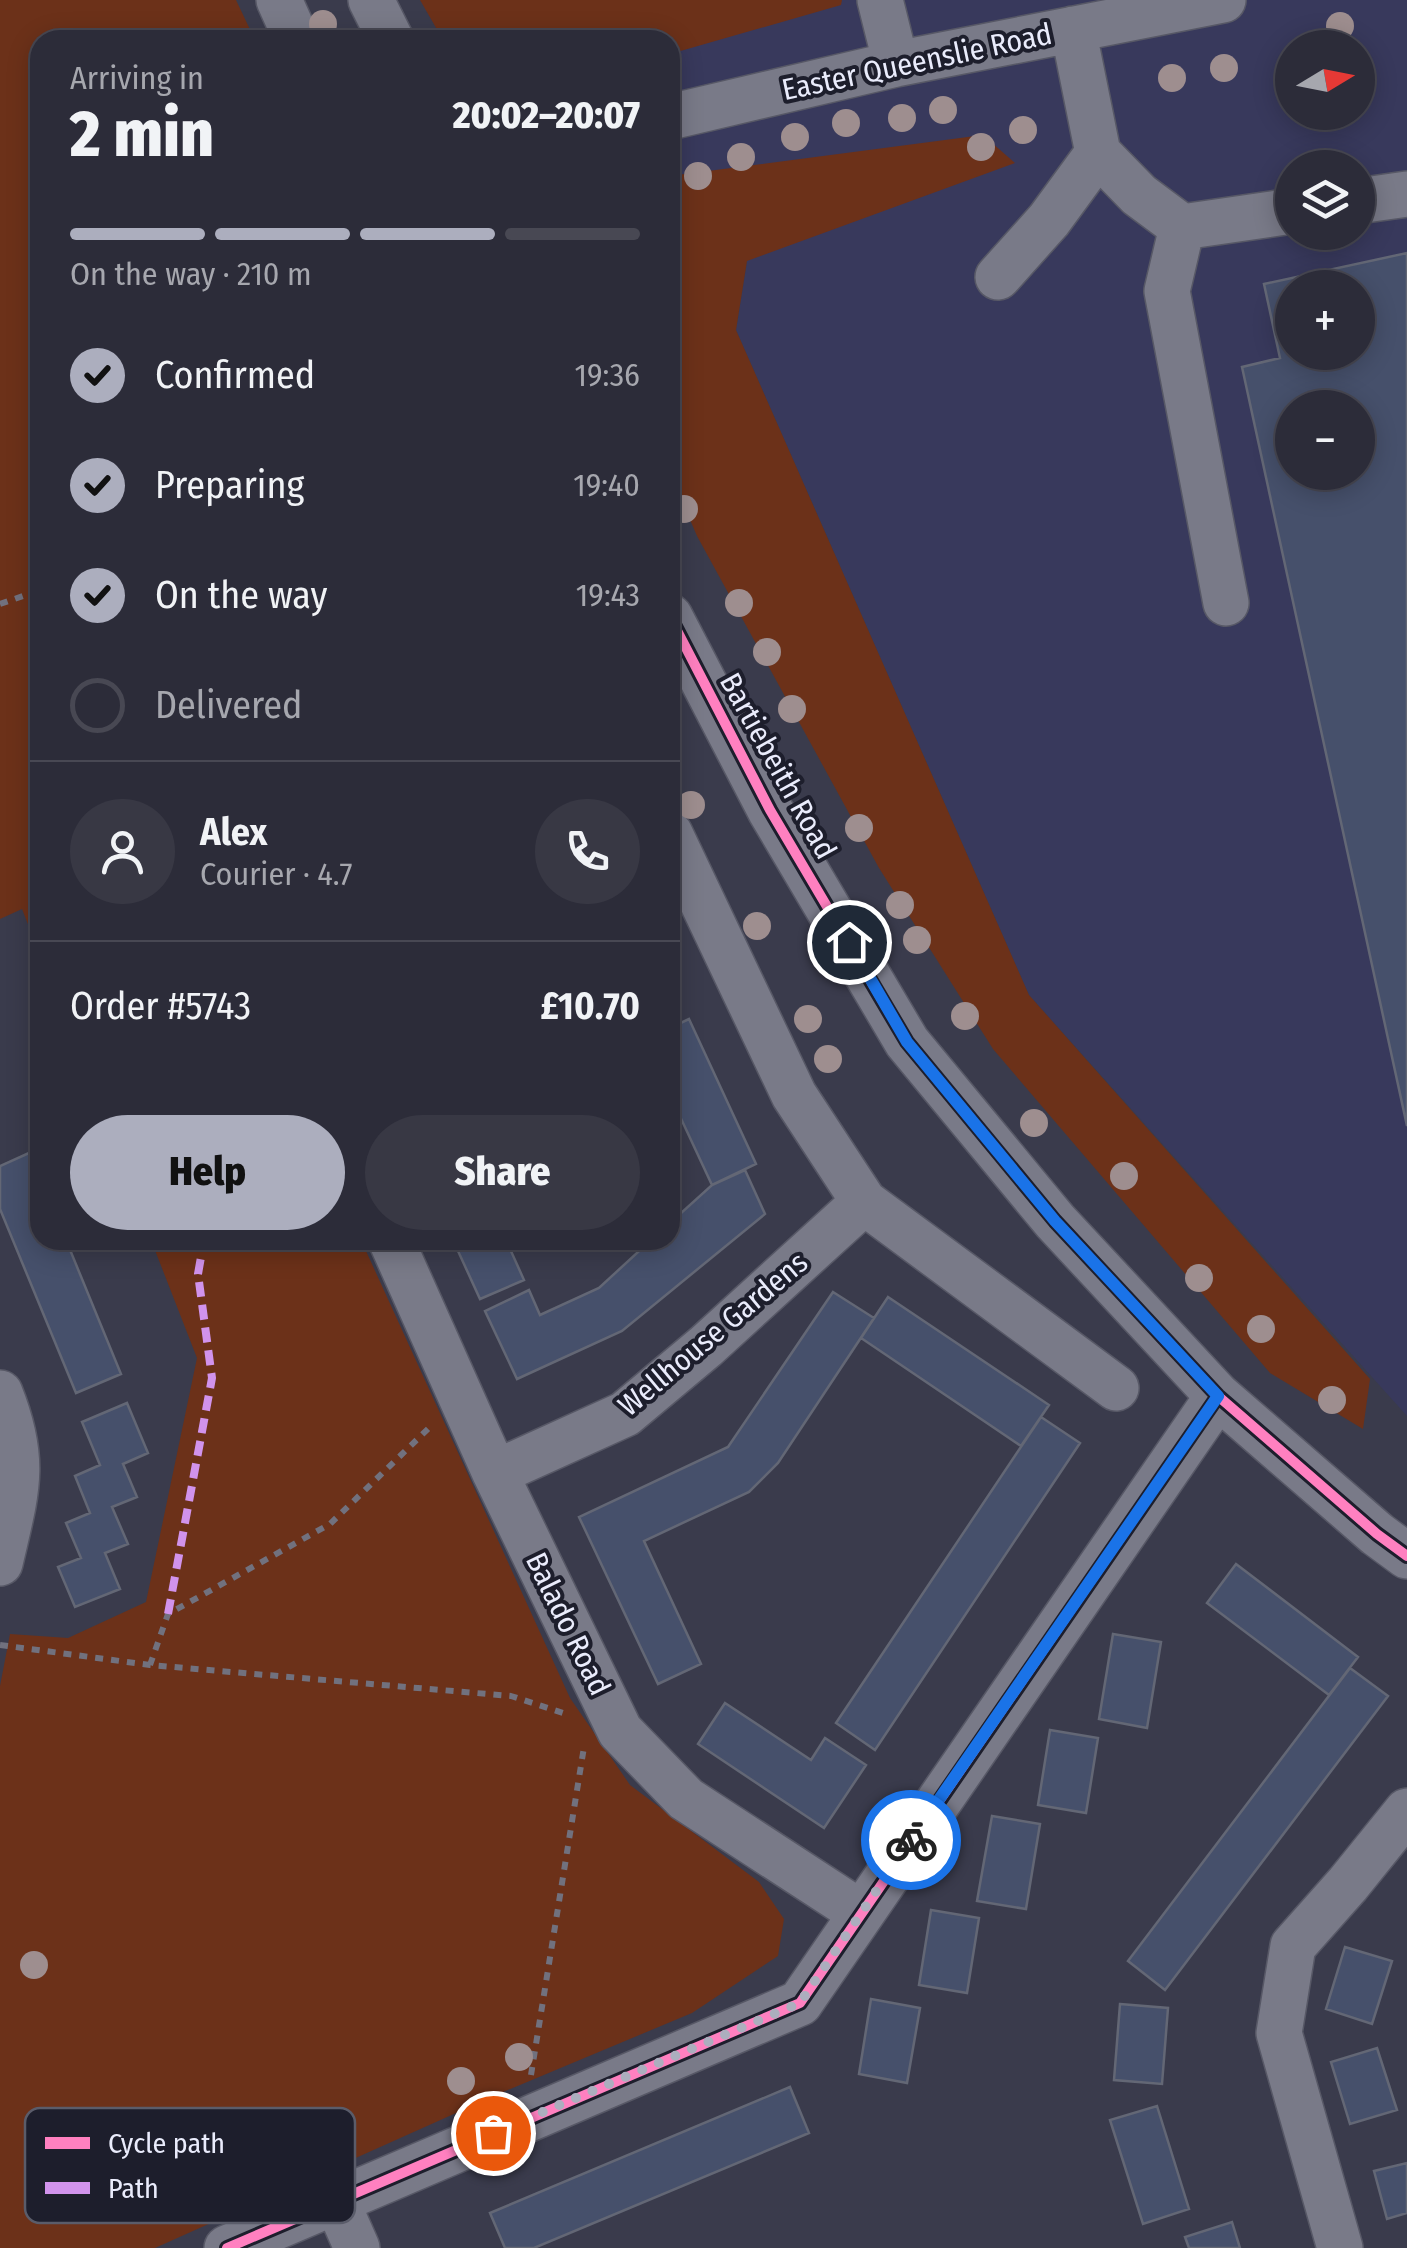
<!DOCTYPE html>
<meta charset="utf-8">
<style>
body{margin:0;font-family:"Fira Sans Condensed",sans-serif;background:#383844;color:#f1f3f6;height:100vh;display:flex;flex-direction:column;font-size:38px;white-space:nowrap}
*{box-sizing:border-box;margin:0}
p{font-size:32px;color:#a6a7ae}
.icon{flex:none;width:55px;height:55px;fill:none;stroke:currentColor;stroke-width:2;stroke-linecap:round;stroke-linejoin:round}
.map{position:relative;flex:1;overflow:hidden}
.sheet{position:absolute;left:30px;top:30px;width:650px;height:1220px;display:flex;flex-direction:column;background:#2c2c39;border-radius:30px;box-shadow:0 5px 25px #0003,0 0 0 2px #484853}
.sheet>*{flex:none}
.needle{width:65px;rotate:80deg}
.buttons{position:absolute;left:1275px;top:30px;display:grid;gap:20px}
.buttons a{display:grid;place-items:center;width:100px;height:100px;border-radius:50%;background:#2c2c39;box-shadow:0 5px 25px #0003,0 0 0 2px #484853;font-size:50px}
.pin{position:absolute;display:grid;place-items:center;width:85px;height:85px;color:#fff;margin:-42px;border:5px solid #fff;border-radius:50%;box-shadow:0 2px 10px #0007}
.courier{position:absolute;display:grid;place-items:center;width:100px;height:100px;margin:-50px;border:8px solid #1a73e8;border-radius:50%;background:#fff;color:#222;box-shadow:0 2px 12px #0007}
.headline em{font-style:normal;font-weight:800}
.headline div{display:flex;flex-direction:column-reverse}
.headline{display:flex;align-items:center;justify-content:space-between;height:170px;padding:0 40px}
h1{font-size:65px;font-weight:800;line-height:75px}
.bar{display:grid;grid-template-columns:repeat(4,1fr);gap:15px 10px;align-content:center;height:120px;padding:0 40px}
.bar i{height:12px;border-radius:8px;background:#484853}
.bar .current{background:#acaebe}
.bar p{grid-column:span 4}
.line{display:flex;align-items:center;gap:25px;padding:0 40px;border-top:2px solid #484853}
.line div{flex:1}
.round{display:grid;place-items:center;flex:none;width:105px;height:105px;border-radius:52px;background:#383844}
ol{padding:0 40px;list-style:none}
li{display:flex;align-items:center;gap:30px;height:110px}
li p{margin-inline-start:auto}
li .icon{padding:10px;border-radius:50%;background:#acaebe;color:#111;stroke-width:4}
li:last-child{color:#a6a7ae}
li i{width:55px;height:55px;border:5px solid #484853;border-radius:50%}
.button{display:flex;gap:20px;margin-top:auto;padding:20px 40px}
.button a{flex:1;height:115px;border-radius:60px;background:#acaebe;color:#111;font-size:40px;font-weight:800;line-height:115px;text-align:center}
.button a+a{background:#383844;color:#f1f3f6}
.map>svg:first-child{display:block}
.built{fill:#38395c;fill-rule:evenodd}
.green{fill:#6c3119}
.building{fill:#46506b;stroke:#636775;stroke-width:2.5;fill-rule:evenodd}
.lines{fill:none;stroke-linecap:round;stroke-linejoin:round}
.minor-casing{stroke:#575866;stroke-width:48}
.path{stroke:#71717e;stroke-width:6;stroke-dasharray:8 8;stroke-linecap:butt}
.minor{stroke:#797a88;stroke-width:45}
.quiet{stroke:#d193ec;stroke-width:8;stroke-dasharray:15 8;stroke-linecap:butt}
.cycleway-casing{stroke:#1d1e2c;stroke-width:16}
.cycleway{stroke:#ff80c0;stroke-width:10}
.tree{fill:#9e8e8f}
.done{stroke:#acaebe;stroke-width:10;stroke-dasharray:0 18}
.route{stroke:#1a73e8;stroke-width:12}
.labels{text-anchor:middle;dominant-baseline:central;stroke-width:8;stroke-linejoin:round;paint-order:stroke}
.street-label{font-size:30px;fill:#eaecfc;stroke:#1d1e2c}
.key{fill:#1d1e2c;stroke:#5a5c6a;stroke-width:2.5}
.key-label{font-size:28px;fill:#eaecfc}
</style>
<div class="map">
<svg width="1407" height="2248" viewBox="0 0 1407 2248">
<rect width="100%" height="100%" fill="#3a3b4c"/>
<path class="built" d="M 420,0 L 1407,0 L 1407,1416 L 1029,995 L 736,330 L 747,262 L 670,291 L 670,40 L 443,40 ZM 1292,48 L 1358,48 L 1358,112 L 1292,112 ZM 1292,168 L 1358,168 L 1358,232 L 1292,232 ZM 1292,288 L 1358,288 L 1358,352 L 1292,352 ZM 1292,408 L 1358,408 L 1358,472 L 1292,472 Z"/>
<path class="green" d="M 0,0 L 236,0 L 255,40 L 40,40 L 40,955 L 22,909 L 0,919 Z
M 420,0 L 842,0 L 841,5 L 670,54 L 670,40 L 443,40 Z
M 983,135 L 1015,163 L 747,261 L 736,330 L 1029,995 L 1370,1379 L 1363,1429 L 1270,1373 L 993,1049 L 879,868 L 697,536 L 670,473 L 670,181 L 677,175 Z
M 151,1240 L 361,1240 L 570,1698 L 630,1785 L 759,1882 L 784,1919 L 778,1956 L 692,2013 L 503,2092 L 155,2248 L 0,2248 L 0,1686 L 10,1634 L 68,1638 L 146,1602 L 197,1358 Z"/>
<path class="building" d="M 1407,253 L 1407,1126 L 1242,367 L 1280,358 L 1264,284 ZM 1292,288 L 1358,288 L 1358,352 L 1292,352 ZM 1292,408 L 1358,408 L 1358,472 L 1292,472 Z
M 689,1019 L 756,1164 L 712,1185 L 670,1095 L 670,1028 Z
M 29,1153 L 40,1179 L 40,1240 L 66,1240 L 121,1374 L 76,1393 L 0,1209 L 0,1166 Z
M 745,1170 L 765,1214 L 622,1331 L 517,1379 L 485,1311 L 529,1290 L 540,1315 L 599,1288 L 651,1240 L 670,1240 L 670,1223 L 712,1185 Z
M 453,1240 L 506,1240 L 524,1280 L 480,1299 Z
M 833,1292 L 874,1318 L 778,1463 L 749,1492 L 644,1541 L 701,1664 L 658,1684 L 579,1517 L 728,1447 Z
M 888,1297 L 1049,1405 L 1021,1446 L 861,1338 Z
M 127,1403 L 148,1453 L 123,1464 L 137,1497 L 112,1507 L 128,1544 L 105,1553 L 120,1589 L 75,1607 L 58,1567 L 81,1558 L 66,1523 L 90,1513 L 75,1476 L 100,1465 L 82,1422 Z
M 1041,1417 L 1080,1443 L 875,1750 L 836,1723 Z
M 1236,1564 L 1358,1657 L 1329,1695 L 1207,1603 Z
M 1113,1634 L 1161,1642 L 1147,1728 L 1099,1719 Z
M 1350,1668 L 1388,1696 L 1165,1990 L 1128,1961 Z
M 725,1703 L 811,1760 L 825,1738 L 866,1765 L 824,1828 L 698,1744 Z
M 1050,1730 L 1098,1738 L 1086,1813 L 1038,1805 Z
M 992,1816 L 1040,1824 L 1026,1909 L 977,1901 Z
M 931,1910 L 979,1918 L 967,1993 L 919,1985 Z
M 1345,1947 L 1392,1961 L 1372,2024 L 1326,2009 Z
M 871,1999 L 920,2008 L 907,2083 L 859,2074 Z
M 1120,2004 L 1168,2008 L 1162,2084 L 1114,2080 Z
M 1377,2048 L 1397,2110 L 1350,2124 L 1331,2062 Z
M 790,2087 L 809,2133 L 534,2248 L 505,2248 L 490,2213 Z
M 1157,2106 L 1189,2209 L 1143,2224 L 1110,2120 Z
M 1407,2163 L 1407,2213 L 1387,2219 L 1374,2171 Z
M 1232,2222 L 1240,2248 L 1189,2248 L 1185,2237 Z"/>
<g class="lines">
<g class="minor-casing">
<path id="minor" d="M 279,0 L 297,40
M 371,0 L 391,40
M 880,0 L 896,64
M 1073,29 L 1098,153 L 1139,195 L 1182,227 L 1292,211
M 670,117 L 896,64 L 1223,0
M 1358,201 L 1407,194
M 1182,227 L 1167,291 L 1226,603
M 998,277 L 1049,220 L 1098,153
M 670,617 L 770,810 L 907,1042 L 1055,1221 L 1218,1396 L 1377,1534 L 1407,1556
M 670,834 L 794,1095 L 864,1202 L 1116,1388
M 391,1240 L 495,1473 L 620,1731 L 686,1799 L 861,1913
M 0,1393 C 28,1463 16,1493 0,1563
M 495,1473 L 625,1414 L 705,1347 L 864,1202
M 336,2200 L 357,2248
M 227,2248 L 800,2003 L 1218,1396
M 1340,2248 L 1279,2033 L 1293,1946 L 1348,1884 L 1407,1811"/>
</g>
<path class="path" d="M 0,604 L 40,590
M 0,1645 L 150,1665 L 511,1696 L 566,1714
M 150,1665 L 168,1614 L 330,1524 L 431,1426
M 531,2075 L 584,1747"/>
<use href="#minor" class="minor"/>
<path class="quiet" d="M 168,1614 L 212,1378 L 198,1274 L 204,1240"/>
<g class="cycleway-casing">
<path id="cycleway" d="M 670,617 L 770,810 L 907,1042 L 1055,1221 L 1218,1396 L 1377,1534 L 1407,1556
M 227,2248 L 800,2003 L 1218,1396"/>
</g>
<use href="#cycleway" class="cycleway"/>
</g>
<g class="tree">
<circle cx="323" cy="24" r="14"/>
<circle cx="1340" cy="26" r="14"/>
<circle cx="1224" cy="68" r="14"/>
<circle cx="1172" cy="78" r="14"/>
<circle cx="943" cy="110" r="14"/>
<circle cx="902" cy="118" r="14"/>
<circle cx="846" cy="123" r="14"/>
<circle cx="1023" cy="130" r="14"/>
<circle cx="795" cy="137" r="14"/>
<circle cx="981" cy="147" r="14"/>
<circle cx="741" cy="157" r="14"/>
<circle cx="698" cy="176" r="14"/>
<circle cx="684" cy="509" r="14"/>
<circle cx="739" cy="603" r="14"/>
<circle cx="767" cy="652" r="14"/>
<circle cx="792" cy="709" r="14"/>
<circle cx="691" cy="805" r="14"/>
<circle cx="859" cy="828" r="14"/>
<circle cx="900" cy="905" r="14"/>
<circle cx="757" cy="926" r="14"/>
<circle cx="917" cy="940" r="14"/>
<circle cx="965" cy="1016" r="14"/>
<circle cx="808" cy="1019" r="14"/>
<circle cx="828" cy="1059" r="14"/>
<circle cx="1034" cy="1123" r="14"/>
<circle cx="1124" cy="1176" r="14"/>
<circle cx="1199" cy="1278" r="14"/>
<circle cx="1261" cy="1329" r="14"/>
<circle cx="1332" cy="1400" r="14"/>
<circle cx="34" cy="1965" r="14"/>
<circle cx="519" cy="2057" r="14"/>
<circle cx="461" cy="2081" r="14"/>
</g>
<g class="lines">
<path class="done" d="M 493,2133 L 800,2003 L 911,1840"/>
<path class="route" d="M 849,942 L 907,1042 L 1055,1221 L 1218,1396 L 911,1840"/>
</g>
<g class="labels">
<g class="street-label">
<text transform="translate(917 62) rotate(-12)">Easter Queenslie Road</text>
<text transform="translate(778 766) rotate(61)">Bartiebeith Road</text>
<text transform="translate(713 1334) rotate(-40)">Wellhouse Gardens</text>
<text transform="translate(568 1624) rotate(64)">Balado Road</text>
</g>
</g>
<rect x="25" y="2108" width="330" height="115" rx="15" class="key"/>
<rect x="45" y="2137" width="45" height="12" fill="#ff80c0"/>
<rect x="45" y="2182" width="45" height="12" fill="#d193ec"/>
<g class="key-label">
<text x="108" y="2153">Cycle path</text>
<text x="108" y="2198">Path</text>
</g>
</svg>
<div class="buttons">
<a><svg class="needle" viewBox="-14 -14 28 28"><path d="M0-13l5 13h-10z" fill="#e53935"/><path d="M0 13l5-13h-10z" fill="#a6a7ae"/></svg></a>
<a><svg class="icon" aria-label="layers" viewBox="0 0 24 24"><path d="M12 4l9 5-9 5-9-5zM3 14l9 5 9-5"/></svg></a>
<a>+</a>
<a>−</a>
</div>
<div class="pin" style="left:493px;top:2133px;background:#ea580c"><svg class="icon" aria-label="bag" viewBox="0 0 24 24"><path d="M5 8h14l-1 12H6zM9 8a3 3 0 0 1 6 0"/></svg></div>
<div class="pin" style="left:849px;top:942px;background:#1f2937"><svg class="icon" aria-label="home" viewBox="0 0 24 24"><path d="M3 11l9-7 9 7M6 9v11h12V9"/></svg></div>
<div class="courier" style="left:911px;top:1840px"><svg class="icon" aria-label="bike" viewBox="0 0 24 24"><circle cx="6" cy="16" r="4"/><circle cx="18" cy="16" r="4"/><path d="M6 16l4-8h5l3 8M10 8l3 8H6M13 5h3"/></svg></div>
<section class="sheet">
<div class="headline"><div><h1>2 min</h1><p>Arriving in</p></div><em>20:02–20:07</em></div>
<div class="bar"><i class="current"></i><i class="current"></i><i class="current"></i><i></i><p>On the way · 210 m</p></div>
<ol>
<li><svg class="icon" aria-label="check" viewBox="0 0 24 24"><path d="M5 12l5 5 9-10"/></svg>Confirmed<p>19:36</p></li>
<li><svg class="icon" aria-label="check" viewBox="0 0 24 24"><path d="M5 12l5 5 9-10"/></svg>Preparing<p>19:40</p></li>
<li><svg class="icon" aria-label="check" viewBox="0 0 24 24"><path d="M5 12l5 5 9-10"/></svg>On the way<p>19:43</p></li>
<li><i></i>Delivered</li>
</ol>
<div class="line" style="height:180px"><a class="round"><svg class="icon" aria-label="person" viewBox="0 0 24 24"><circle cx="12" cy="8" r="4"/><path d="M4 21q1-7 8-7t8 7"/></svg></a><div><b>Alex</b><p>Courier · 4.7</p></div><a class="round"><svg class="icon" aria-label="phone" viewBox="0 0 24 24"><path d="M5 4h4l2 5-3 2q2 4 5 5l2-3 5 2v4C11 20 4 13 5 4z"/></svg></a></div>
<div class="line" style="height:130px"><div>Order #5743</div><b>£10.70</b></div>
<div class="button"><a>Help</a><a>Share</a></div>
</section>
</div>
